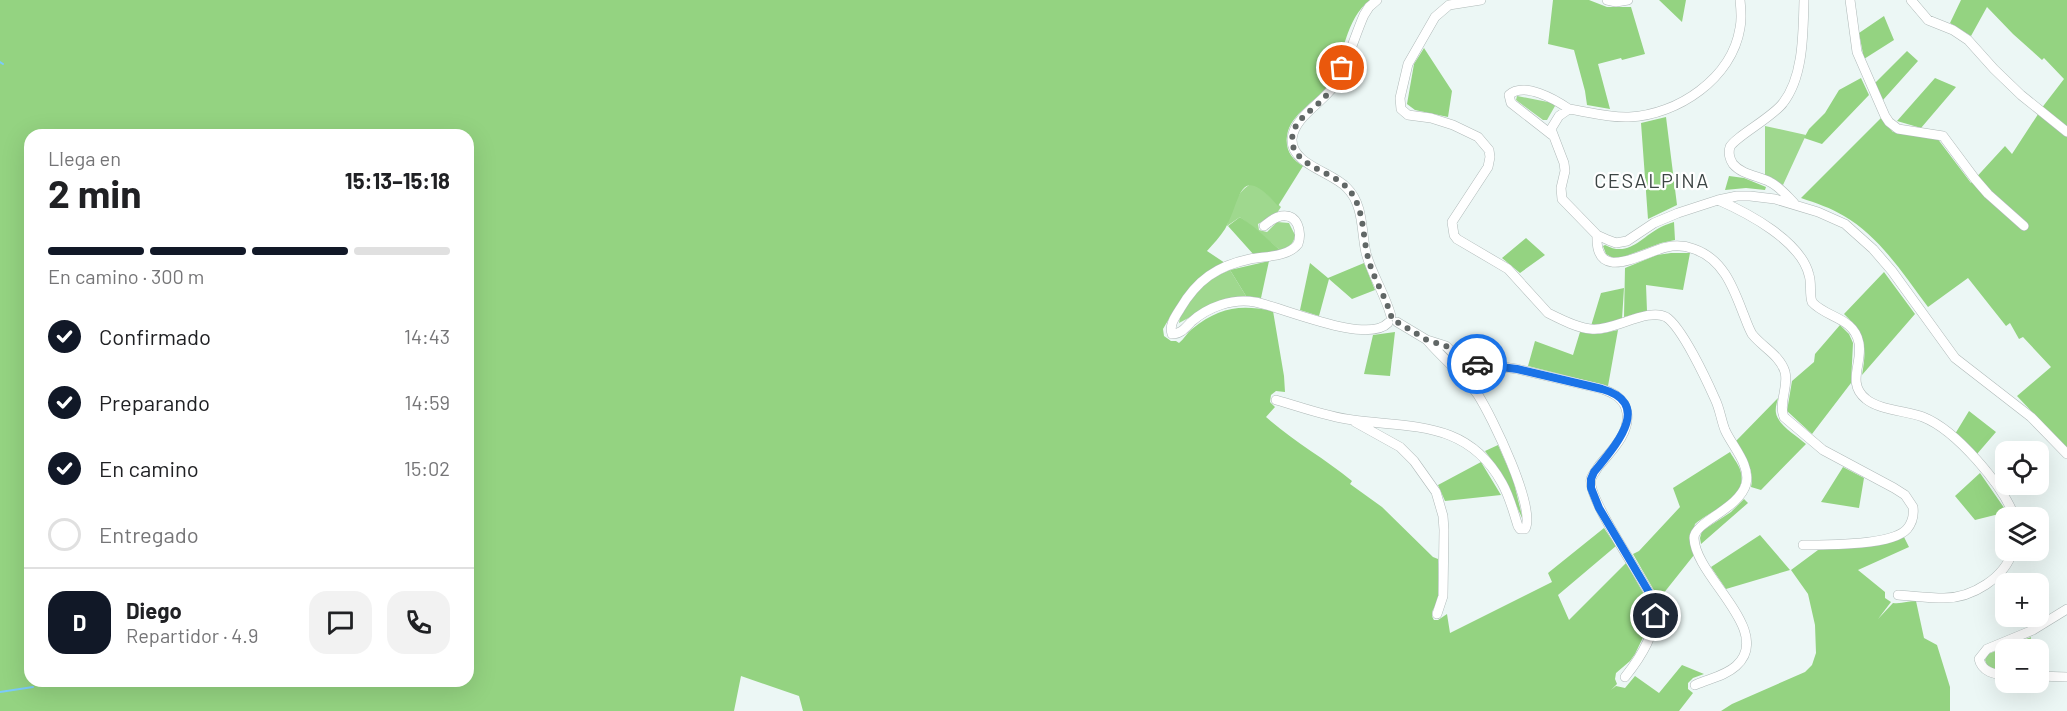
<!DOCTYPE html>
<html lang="es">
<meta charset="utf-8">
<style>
body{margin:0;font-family:Barlow,sans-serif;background:#f2f2f2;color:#202124;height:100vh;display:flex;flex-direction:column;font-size:22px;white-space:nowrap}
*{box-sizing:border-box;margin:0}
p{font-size:20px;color:#757577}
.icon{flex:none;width:33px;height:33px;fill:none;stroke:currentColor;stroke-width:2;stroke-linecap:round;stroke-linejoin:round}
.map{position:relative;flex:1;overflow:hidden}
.side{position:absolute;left:24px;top:129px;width:450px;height:558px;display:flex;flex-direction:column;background:#fff;border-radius:18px;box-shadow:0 6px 24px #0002}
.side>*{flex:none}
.controls{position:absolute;left:1995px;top:441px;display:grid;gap:12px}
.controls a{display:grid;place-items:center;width:54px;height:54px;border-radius:12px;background:#fff;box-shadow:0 6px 24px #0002;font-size:30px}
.pin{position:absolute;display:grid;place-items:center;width:51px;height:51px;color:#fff;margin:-26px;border:3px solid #fff;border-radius:50%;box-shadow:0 2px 6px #0007}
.courier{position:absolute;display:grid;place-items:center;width:60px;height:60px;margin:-30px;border:4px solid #1a73e8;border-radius:50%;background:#fff;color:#222;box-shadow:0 2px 8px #0007}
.head em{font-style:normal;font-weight:700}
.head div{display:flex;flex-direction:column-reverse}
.head{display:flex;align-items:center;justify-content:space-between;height:102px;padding:0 24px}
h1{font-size:39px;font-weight:700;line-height:45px}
.bar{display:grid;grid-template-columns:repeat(4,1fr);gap:9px 6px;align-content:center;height:72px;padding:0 24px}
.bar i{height:8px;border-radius:4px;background:#e0e0e0}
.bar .selected{background:#111827}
.bar p{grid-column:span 4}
.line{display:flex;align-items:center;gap:15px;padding:0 24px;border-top:2px solid #e0e0e0}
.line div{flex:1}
.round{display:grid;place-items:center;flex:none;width:63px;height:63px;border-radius:18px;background:#f2f2f2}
ol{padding:0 24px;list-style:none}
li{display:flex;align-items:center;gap:18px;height:66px}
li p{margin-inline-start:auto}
li .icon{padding:6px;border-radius:50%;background:#111827;color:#fff;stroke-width:4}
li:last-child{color:#757577}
li i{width:33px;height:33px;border:3px solid #e0e0e0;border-radius:50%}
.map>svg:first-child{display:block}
.green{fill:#9fd88e}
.forest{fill:#94d381;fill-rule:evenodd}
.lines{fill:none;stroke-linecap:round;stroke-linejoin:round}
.stream{stroke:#7bcafa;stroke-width:2}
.minor-casing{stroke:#afb9b8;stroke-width:10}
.minor{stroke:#fff;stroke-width:9}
.done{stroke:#616766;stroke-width:6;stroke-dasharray:0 10.8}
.route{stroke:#1a73e8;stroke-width:8}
.labels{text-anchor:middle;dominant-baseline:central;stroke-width:4.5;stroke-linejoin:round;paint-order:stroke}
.neighbourhood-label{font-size:20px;letter-spacing:1.5px;fill:#3c4544;stroke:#fff}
</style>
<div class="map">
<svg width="2067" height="711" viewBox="0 0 2067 711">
<rect width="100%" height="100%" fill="#ecf7f5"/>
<path class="green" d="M 1517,96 L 1553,103 L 1555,106 L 1547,120 L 1543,120 L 1516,100 Z
M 1765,126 L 1806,135 L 1783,185 L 1765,175 Z
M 1251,184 L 1257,185 L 1281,207 L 1277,213 L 1258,224 L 1259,230 L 1267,232 L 1277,222 L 1289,223 L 1295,235 C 1294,244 1288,248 1280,250 L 1240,217 L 1227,226 C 1229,212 1237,191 1251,184 Z
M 1230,270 L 1246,296 L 1224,299 L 1179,323 C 1182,300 1208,278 1230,270 Z
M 2031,637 L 2030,649 L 2006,650 L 2005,672 L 1996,670 L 1987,665 L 1985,660 L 1988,654 Z"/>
<path class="forest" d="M 0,0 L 1370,0 C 1345,19 1344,57 1330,83 C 1318,101 1290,113 1287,136 C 1285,150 1292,159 1303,166 L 1278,206 C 1238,161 1242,199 1225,229 C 1220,237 1213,244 1207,251 L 1225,263 C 1190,278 1181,299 1163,329 L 1164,336 L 1171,341 L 1176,341 L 1179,343 C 1184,339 1187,333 1192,329 C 1219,307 1240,304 1273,311 L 1284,376 L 1285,392 L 1276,391 L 1271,395 L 1270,402 L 1275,407 L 1266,417 C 1293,441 1324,458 1352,481 L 1350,484 L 1382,507 L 1433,557 L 1438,559 C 1438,572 1439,586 1438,598 C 1437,608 1428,611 1434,620 L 1438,620 L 1447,614 L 1450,633 L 1552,582 L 1548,573 L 1604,528 L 1616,546 L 1558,595 L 1569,620 L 1626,563 L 1649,603 L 1650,614 L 1649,625 L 1635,654 L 1630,661 L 1616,673 L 1615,679 L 1617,684 L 1611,690 L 1616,686 L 1625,688 L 1635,676 L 1659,693 L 1682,665 L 1704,674 L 1693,678 L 1688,683 L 1688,689 L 1693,693 L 1679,711 L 803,711 L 799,696 L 741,676 L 734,711 L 0,711 ZM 30,135 L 468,135 L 468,681 L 30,681 Z
M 1553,0 L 1589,0 L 1607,7 L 1631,7 L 1645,54 L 1622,60 L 1621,58 L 1598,64 L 1610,109 L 1587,105 L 1585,91 L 1574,50 L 1548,44 Z
M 1659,0 L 1686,0 L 1682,22 Z
M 1961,0 L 2067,0 L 2067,449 L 2017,396 L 2051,367 L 2023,337 L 2019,339 L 2010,323 L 2006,326 L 1968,278 L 1928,307 C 1904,275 1880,237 1844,216 C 1831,208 1816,203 1801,198 L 1881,118 L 1893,132 L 1937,138 L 1971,183 L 2005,146 L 2012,154 L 2044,105 L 2064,79 L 2044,58 L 2042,60 L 2013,34 L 1987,7 L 1971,36 L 1950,23 Z
M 1884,16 L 1894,40 L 1864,59 L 1859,33 Z
M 1424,48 L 1452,91 L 1448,117 L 1415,110 L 1407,104 L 1414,64 Z
M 1907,51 L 1918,61 L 1883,100 L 1875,83 Z
M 1861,78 L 1869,95 L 1822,144 L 1804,138 L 1809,129 L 1825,113 L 1839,90 Z
M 1935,78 L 1956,87 L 1921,128 L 1897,121 Z
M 1666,117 L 1677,205 L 1648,219 L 1641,123 Z
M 1729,176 L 1744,178 L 1766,187 L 1765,190 L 1746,188 L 1725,190 Z
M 1240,217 L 1254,227 L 1280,250 L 1254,255 L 1228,226 Z
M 1674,222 L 1675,240 L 1661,243 L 1623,257 L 1613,258 L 1606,254 L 1603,246 L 1605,245 C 1629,258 1641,237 1661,227 C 1665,225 1670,223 1674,222 Z
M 1526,238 L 1545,255 L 1520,273 L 1502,258 Z
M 1671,253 L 1690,253 L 1683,290 L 1646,285 L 1647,311 L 1624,317 L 1625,268 L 1657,255 Z
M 1269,261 L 1261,298 L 1246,296 L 1230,270 Z
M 1310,263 L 1328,278 L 1364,263 L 1375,290 L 1352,299 L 1329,279 L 1319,316 L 1300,310 Z
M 1884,272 L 1915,314 L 1862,375 C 1867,347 1866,335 1844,314 Z
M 1624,288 L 1622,319 L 1598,326 L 1591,326 L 1601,293 Z
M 1840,325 L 1849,334 L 1853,343 L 1851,383 L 1812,434 L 1787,411 L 1792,381 L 1814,362 L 1815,354 Z
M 1618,330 L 1608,386 L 1528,366 L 1535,341 L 1573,355 L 1580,332 L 1599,334 Z
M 1395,332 L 1390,376 L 1364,374 L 1373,335 Z
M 1778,398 C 1777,402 1775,408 1776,413 C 1778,425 1797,436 1806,444 L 1761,490 L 1751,487 C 1755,470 1744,455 1736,441 Z
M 1969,411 L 1996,432 L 1977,454 L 1955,434 Z
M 1498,445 L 1513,479 L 1523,520 L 1502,474 L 1485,451 Z
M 1730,452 C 1734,459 1740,466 1741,473 C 1747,499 1709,511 1695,524 L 1691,540 L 1694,555 L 1659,599 L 1633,554 L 1639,551 L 1680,507 L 1673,488 Z
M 1481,462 L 1501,495 L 1445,501 L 1438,485 Z
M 1843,467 L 1864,478 L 1859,508 L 1821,502 Z
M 1980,473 L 2007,512 L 1975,520 L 1955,496 Z
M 1744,499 L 1748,503 L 1701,544 L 1700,538 L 1702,531 L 1731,512 Z
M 1760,535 L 1790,570 L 1726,589 L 1711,567 Z
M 1904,537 L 1909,547 L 1858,570 L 1885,592 L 1885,598 L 1891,602 L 1878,619 L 1893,603 C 1902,604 1908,601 1916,601 L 1924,638 L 1937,645 L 1950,687 L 1950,711 L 1721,711 L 1732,704 L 1805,672 L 1812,665 L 1816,653 L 1815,625 L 1808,594 L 1791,570 L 1818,550 L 1888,543 Z"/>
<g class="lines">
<path class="stream" d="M 0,62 L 3,64
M 46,685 L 64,682 L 98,686 L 102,681
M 0,692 L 33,687"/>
<g class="minor-casing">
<path id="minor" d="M 1377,0 L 1369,7 L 1364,15 C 1355,35 1345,70 1334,86 C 1322,103 1294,117 1292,139 C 1291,165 1333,172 1347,188 C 1364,205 1361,231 1366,253 C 1372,275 1385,294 1391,316
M 1481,0 L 1449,5 L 1435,17 L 1408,64 L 1400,98 L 1401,109 L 1408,115 L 1431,118 L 1453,125 L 1478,137 L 1489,150 L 1490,157 L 1488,167 L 1452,222 L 1454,235 L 1457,239 L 1508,269 L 1548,313 C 1560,319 1577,328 1591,329 C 1612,332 1648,307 1666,317 C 1682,327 1707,381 1715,399 C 1720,409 1721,420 1725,430 C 1732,446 1751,465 1746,484 C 1739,509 1694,522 1694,538 C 1695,577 1775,631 1736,666 C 1725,676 1708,679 1695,685
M 1607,0 L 1616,2 L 1628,0
M 1740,0 C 1741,9 1742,19 1740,28 C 1732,78 1678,115 1629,117 C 1609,118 1589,112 1569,109 L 1559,116 L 1551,129 L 1564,163 L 1565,171 L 1561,188 L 1562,199 L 1597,235 L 1608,240 L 1616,243 L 1627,241 L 1654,223 L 1678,213 L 1718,200 L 1737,196 L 1750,196 L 1775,199 L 1818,212 L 1845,224 L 1873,249 L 1892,271 L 1955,358 L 2031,417 L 2067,454
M 1850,0 L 1857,52 L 1885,116 L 1889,122 L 1898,129 L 1943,136 L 1975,179 L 1988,194 L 2024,226
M 1911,0 L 1928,20 L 1953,30 L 1968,40 L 1994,69 L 2021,95 L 2067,132
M 1552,135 L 1511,103 L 1509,95 C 1524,81 1556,100 1569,109
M 1718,200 C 1748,213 1801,241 1809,275 C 1812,284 1809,293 1812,302 C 1826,318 1854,317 1859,343 C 1863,363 1846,383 1866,399 C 1879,410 1907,411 1923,417 C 1956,430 2003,485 2015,518
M 1794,203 C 1787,196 1780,187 1770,182 C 1759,176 1742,175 1733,164 C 1730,160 1728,153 1730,147 C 1735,137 1773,117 1783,103 C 1804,76 1803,32 1804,0
M 1264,226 C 1269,222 1274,217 1281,216 C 1298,213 1302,232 1298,244 C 1288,257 1266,256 1250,259 C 1217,266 1197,280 1180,309 C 1175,317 1169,325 1172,334 C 1181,334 1185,328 1191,322 C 1208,307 1232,298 1255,302 C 1282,307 1367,345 1388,323
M 1597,235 C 1595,285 1643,252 1667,247 C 1676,245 1686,246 1694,249 C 1723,259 1733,287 1743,313 C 1746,320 1748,327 1752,334 C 1762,347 1780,355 1785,372 C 1789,387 1778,403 1784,417 L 1823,450 L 1894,488 L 1905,495 L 1913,507 C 1914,515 1913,522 1907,529 C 1892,546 1826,545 1803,545
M 1397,322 L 1427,340 L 1446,346 L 1457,357 L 1468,362 L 1517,369 L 1602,389 C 1614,393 1625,399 1627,413 C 1630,434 1610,452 1598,467 C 1596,471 1592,475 1591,479 C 1586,497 1645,581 1655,604 C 1658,631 1641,657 1625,677
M 1276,400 C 1301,407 1327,417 1353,420 C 1413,428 1468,421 1502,483 C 1510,497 1513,511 1518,526 L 1520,529 L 1525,529 C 1537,509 1491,415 1478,395 C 1464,375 1443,359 1427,340
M 1355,422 L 1400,447 L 1414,461 L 1436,492 L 1443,516 L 1444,530 L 1443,596 L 1437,614
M 1898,595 C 1913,596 1929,598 1944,598 C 1972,598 2005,578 2013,550
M 2006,676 C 1994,674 1982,672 1979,659 L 1987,649 L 2033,630 L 2067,609
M 2038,676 L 2067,677"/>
</g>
<use href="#minor" class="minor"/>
</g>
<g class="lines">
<path class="done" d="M 1342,68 C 1337,81 1332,90 1323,99 C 1313,110 1297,118 1293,133 C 1285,166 1335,170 1350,191 C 1365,210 1362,238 1369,261 C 1374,280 1386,297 1391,316 L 1396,318 L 1397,322 L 1427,340 L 1446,346 L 1462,360 L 1477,364"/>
<path class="route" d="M 1477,364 L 1517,369 L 1602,389 C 1655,404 1613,448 1594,472 L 1591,479 L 1591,488 L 1599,508 L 1650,594 L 1655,604 L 1656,616"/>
</g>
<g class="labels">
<g class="neighbourhood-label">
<text x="1652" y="180">CESALPINA</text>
</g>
</g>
</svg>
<div class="controls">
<a><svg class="icon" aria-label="locate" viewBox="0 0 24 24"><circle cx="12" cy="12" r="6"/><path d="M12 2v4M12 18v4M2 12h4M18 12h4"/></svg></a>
<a><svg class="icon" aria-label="layers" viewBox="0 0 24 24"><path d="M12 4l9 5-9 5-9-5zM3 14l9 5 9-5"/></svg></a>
<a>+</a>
<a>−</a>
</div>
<div class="pin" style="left:1342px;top:68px;background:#ea580c"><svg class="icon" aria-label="bag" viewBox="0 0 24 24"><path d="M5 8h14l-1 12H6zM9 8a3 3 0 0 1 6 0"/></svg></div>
<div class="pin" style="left:1656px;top:616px;background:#1f2937"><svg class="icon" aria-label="home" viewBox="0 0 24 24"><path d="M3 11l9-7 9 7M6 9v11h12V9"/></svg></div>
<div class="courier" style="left:1477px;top:364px"><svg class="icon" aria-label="car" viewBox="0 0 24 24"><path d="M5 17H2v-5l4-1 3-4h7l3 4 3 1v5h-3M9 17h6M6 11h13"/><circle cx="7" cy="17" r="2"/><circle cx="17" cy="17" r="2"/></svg></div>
<section class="side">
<div class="head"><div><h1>2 min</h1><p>Llega en</p></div><em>15:13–15:18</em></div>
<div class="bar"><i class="selected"></i><i class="selected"></i><i class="selected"></i><i></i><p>En camino · 300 m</p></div>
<ol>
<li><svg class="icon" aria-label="check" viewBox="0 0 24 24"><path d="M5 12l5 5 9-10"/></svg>Confirmado<p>14:43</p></li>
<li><svg class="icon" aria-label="check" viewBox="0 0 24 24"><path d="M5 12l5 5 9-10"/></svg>Preparando<p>14:59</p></li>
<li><svg class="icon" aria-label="check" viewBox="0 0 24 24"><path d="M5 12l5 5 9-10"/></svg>En camino<p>15:02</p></li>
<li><i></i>Entregado</li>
</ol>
<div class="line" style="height:108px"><b class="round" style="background:#111827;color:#fff">D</b><div><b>Diego</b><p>Repartidor · 4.9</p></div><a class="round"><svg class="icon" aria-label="chat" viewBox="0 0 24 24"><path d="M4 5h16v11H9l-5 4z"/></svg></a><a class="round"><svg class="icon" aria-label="phone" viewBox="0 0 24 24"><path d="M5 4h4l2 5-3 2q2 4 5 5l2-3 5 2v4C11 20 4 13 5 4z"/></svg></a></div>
</section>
</div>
